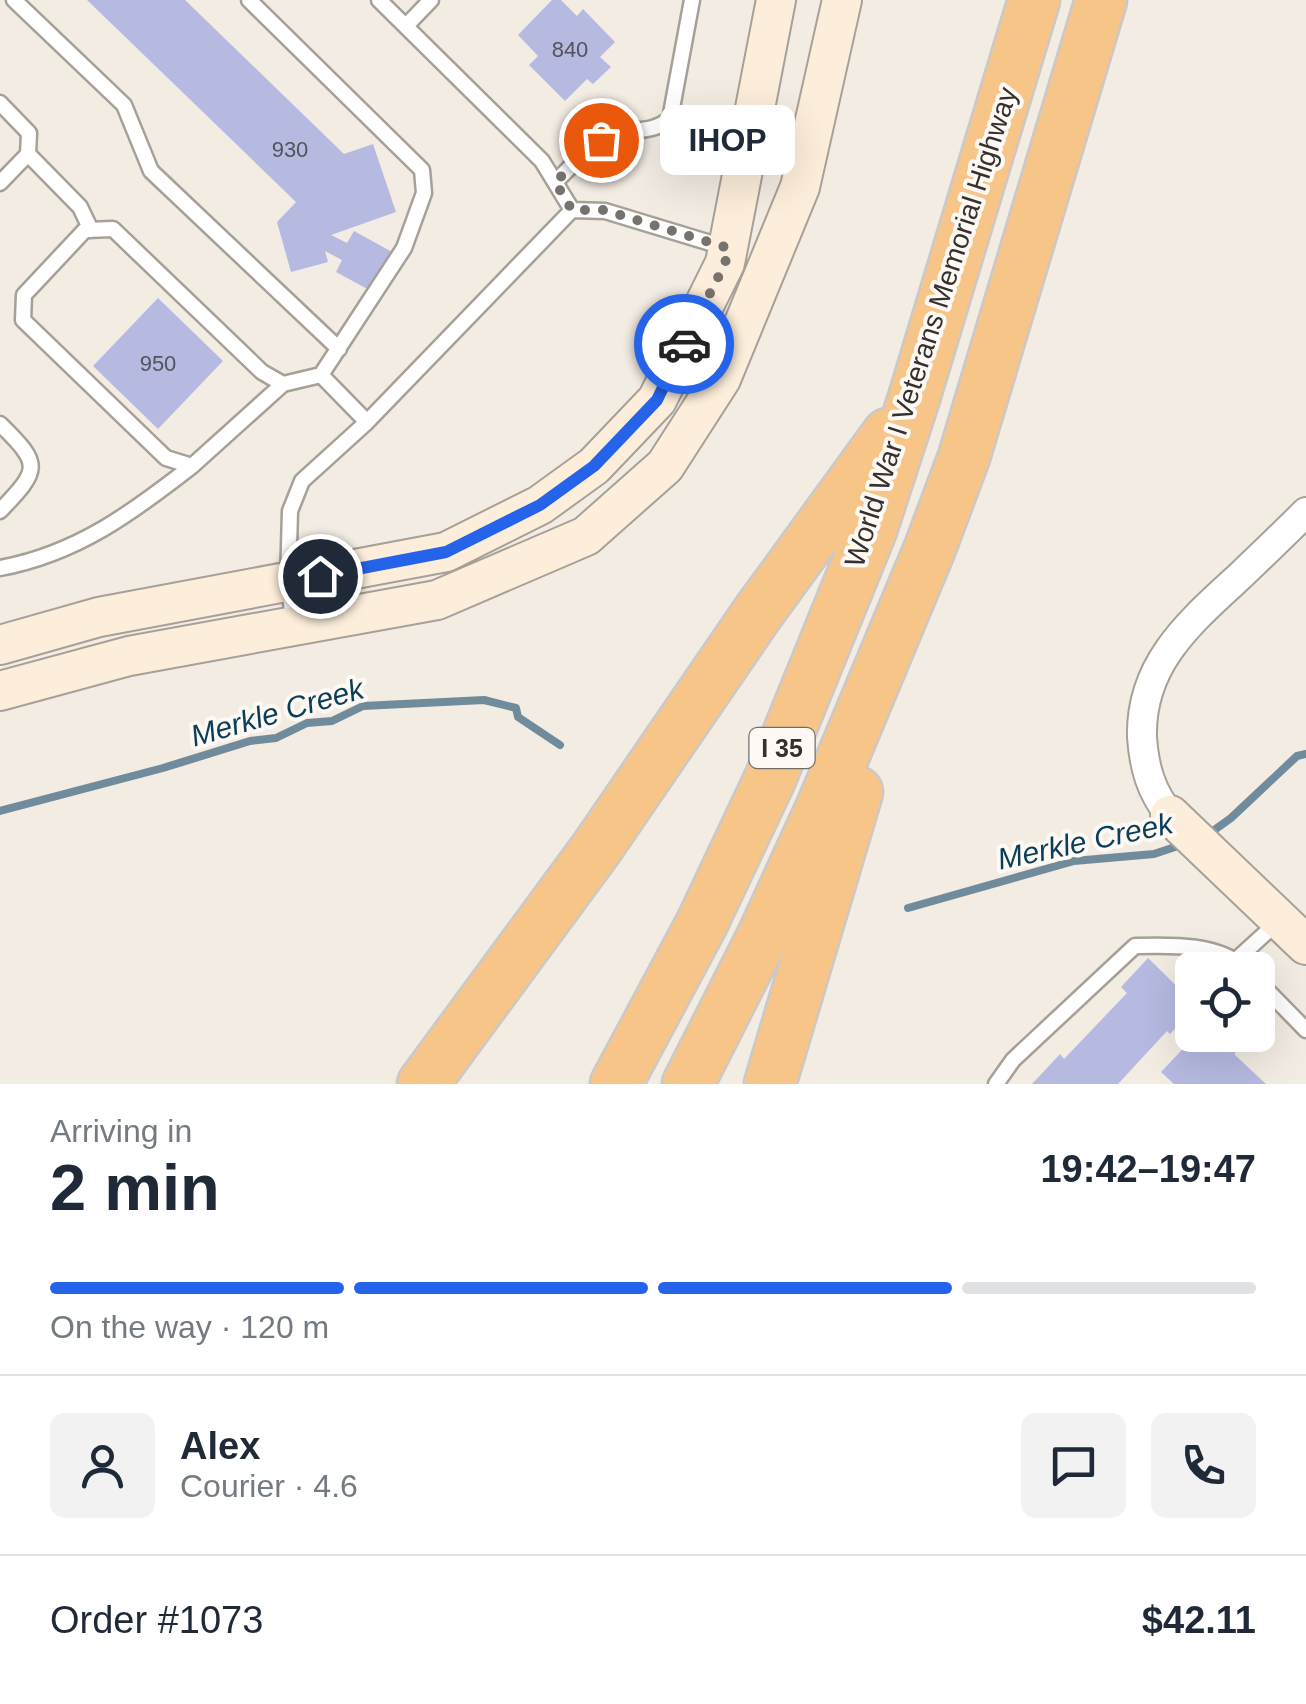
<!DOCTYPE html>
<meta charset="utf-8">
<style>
body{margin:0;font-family:Arial,sans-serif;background:#f2f2f3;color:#1f2937;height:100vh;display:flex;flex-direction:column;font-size:38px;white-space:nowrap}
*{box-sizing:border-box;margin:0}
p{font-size:32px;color:#747a83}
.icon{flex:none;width:55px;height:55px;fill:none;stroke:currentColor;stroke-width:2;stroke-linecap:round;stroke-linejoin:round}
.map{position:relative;height:1084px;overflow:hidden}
.sheet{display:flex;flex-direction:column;background:#fff;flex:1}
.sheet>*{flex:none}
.buttons{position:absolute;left:1175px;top:952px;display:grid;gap:20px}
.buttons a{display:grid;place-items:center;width:100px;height:100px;border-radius:15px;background:#fff;box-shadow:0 10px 40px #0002;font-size:50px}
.pin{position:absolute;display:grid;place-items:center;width:85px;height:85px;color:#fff;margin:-42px;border:5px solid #fff;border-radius:50%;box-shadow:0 2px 10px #0007}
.courier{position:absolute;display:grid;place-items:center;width:100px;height:100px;margin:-50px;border:8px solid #2563eb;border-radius:50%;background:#fff;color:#222;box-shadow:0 2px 12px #0007}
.bubble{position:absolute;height:70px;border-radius:15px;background:#fff;box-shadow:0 10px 40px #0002;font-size:32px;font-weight:700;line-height:70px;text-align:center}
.summary em{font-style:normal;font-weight:700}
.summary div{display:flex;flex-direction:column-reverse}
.summary{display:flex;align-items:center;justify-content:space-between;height:170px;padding:0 50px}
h1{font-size:65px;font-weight:700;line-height:75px}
.bar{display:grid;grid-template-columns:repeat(4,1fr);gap:15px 10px;align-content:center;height:120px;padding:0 50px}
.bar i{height:12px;border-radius:8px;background:#e0e1e3}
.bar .active{background:#2563eb}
.bar p{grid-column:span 4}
.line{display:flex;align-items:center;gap:25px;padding:0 50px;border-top:2px solid #e0e1e3}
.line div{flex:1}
.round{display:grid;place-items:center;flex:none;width:105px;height:105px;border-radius:15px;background:#f2f2f3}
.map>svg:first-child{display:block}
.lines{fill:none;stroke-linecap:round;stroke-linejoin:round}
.stream{stroke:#708b9b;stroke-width:8}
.building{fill:#b6bae1}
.lane-casing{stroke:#a7a098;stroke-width:19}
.street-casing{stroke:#a7a098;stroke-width:32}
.secondary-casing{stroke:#a7a098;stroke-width:42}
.highway-casing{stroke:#cac9c9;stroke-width:55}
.lane{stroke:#fff;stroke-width:14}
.street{stroke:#fff;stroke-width:28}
.secondary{stroke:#fdeedb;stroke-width:38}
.highway{stroke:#f7c588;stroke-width:50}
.done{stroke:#77726d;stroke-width:10;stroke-dasharray:0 18}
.route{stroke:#2563eb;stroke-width:12}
.labels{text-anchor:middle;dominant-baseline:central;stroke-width:8;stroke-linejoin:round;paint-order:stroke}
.number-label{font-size:22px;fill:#54535b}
.shield{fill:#fef9f4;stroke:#716d69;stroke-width:2.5}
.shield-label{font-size:25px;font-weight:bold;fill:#34312e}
.street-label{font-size:28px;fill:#34312e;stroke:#fef9f4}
.water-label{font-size:30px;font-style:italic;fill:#083e57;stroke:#fef9f4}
</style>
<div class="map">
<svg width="1306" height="1084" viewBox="0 0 1306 1084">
<rect width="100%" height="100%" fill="#f3ece3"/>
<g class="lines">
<path class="stream" d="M 0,811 L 163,768 L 250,741 L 276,738 L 307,723 L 332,721 L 363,706 L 484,700 L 516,708 L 518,717 L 560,745
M 1206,836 L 1231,818 L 1297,756 L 1306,754
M 908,908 L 1074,861 L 1154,854 L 1184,844"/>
</g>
<path class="building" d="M 87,0 L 185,0 L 344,154 L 373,144 L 396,212 L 331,235 L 347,243 L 354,231 L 394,253 L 373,292 L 336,272 L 342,260 L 325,251 L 328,262 L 291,272 L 277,222 L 296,202 Z
M 552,0 L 561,0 L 577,16 L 583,9 L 615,42 L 600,57 L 611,67 L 593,84 L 587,79 L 565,101 L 529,65 L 538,56 L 518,35 Z
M 158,298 L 223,361 L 158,429 L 93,366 Z
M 1148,958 L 1192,1001 L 1192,1011 L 1170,1034 L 1167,1031 L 1118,1084 L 1032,1084 L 1060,1054 L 1064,1059 L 1127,993 L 1121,987 Z
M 1196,1035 L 1221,1035 L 1237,1051 L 1234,1054 L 1266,1084 L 1174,1084 L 1161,1072 Z"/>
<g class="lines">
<g class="lane-casing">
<path id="lane" d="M 14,0 L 124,105 L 151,171 L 339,349
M 249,0 L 422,170 L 424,193 L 404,248 L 321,375
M 379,0 L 542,161 L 572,210
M 406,26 L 431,0
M 0,103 L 29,133 L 28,154 L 0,183
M 28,154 L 80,207 L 91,230
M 555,182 C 570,169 585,148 603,139 C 627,125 647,137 670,119 L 692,0
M 283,384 L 262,372 L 113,229 L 85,230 L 24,295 L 23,320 L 166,458 L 192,466 L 283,384 L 321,375 L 367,422
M 0,424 C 42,465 40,469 0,511
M 0,568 C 77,554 133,512 192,466
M 294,624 L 288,582 L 290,511 L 302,481 L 367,422 L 572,210 L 605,211 L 727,248
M 1236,960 L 1280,920
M 1258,981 L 1306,1030
M 996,1084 L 1013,1060 L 1135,946 C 1170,945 1220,943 1247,970"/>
</g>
<g class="street-casing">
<path id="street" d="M 1170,815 C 1151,792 1144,767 1142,737 C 1140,664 1190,622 1239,577 C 1261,556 1284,534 1306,512"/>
</g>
<g class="secondary-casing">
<path id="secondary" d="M 0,645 L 99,617 L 446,552 L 540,505 L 594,466 L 657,400 L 725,263 L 776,0
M 0,691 L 129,656 L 437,600 L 586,536 L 665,466 L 721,379 L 800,187 L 842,0
M 1170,815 L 1306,945"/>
</g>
<g class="highway-casing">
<path id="highway" d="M 423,1084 L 596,849 L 757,614 L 888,434
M 616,1084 L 702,923 L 770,779 L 871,530 L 914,398 L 1034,0
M 688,1084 L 763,936 L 822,807 L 930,548 L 964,457 L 1101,0
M 770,1084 L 857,792"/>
</g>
<use href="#lane" class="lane"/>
<use href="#street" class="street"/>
<use href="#secondary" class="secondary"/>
<use href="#highway" class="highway"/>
</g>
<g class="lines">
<path class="done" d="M 601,140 L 555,182 L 572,210 L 604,210 L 728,248 L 725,264 L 684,344"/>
<path class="route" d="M 320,576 L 446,552 L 540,505 L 594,466 L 657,400 L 684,344"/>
</g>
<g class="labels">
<g class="number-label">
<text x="570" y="49">840</text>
<text x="290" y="149">930</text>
<text x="158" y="363">950</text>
</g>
<rect class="shield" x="749.5" y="728" width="65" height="40" rx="8"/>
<g class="shield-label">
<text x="782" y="748">I 35</text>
</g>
<g class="street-label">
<text transform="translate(931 327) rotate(-72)">World War I Veterans Memorial Highway</text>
</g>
<g class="water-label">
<text transform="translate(277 712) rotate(-16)">Merkle Creek</text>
<text transform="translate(1085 841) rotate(-12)">Merkle Creek</text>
</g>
</g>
</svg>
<div class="buttons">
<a><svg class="icon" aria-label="locate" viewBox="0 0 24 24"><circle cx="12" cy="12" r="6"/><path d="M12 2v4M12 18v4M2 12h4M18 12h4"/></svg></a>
</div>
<div class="pin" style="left:601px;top:140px;background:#ea580c"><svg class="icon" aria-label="bag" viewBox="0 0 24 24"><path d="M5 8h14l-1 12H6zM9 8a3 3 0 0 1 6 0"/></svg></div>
<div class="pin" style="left:320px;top:576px;background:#1f2937"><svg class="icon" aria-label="home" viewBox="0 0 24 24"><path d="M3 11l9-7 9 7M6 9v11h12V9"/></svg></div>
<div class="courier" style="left:684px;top:344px"><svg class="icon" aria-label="car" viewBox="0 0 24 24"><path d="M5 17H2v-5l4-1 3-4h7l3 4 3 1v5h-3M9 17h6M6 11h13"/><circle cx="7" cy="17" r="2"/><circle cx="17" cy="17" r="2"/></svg></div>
<div class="bubble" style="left:660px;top:105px;width:135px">IHOP</div>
</div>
<section class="sheet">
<div class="summary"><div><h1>2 min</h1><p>Arriving in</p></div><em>19:42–19:47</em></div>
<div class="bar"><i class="active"></i><i class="active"></i><i class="active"></i><i></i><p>On the way · 120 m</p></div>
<div class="line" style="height:180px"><a class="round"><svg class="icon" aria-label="person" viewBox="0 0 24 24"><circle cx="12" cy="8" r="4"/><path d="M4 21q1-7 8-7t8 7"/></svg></a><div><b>Alex</b><p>Courier · 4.6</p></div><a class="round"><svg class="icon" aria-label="chat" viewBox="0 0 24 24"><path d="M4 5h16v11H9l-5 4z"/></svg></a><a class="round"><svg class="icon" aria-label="phone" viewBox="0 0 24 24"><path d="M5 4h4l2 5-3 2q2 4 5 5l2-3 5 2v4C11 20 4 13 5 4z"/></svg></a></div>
<div class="line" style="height:130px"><div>Order #1073</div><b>$42.11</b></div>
</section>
